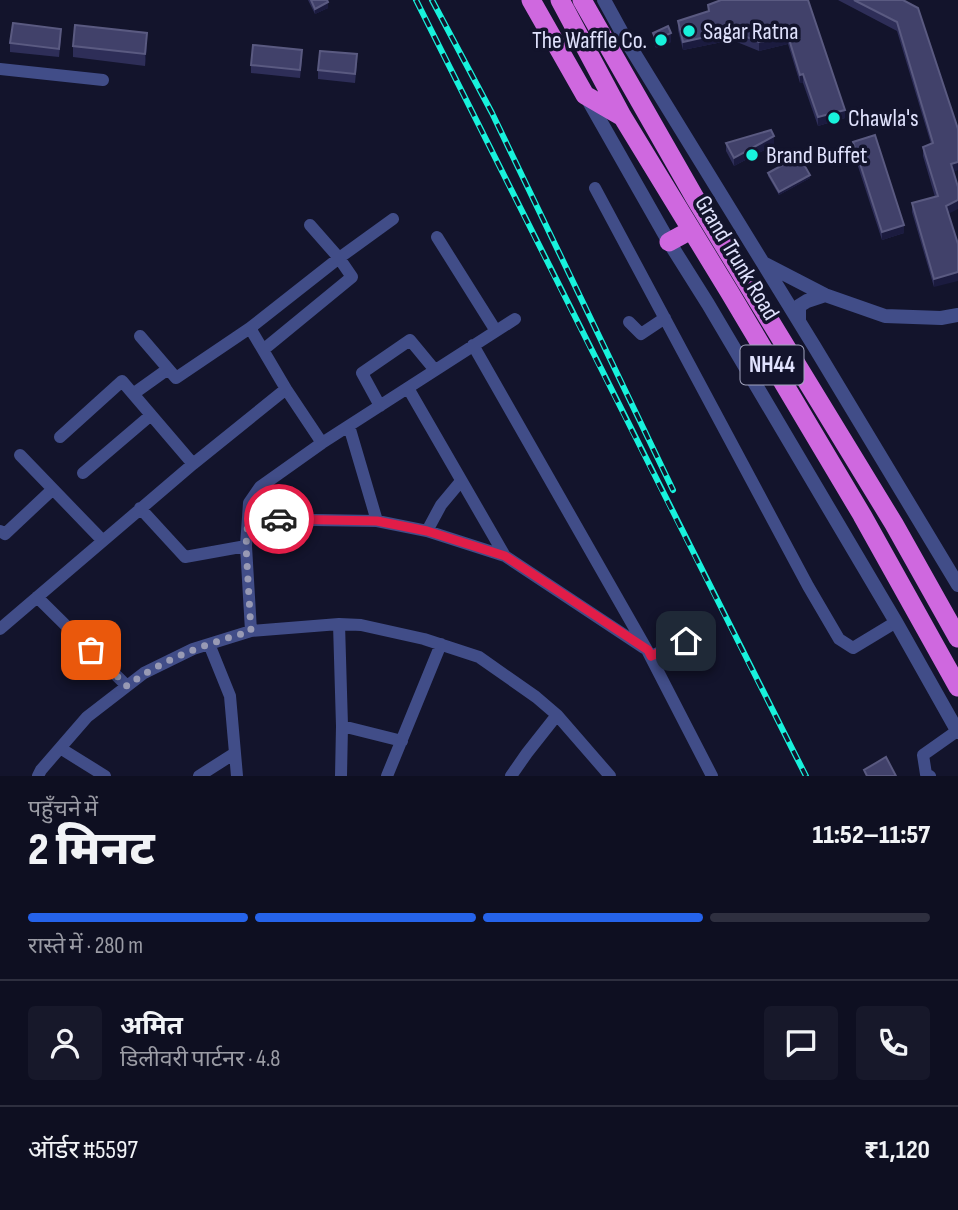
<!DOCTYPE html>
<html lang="hi">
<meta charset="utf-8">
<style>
body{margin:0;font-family:"Sofia Sans Condensed","Noto Sans Devanagari",sans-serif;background:#17182a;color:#f1f3f6;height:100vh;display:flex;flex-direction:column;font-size:26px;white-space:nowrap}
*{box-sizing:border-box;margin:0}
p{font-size:23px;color:#9b9ca5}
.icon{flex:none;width:38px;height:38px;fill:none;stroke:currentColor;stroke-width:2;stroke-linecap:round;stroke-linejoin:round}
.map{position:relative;height:776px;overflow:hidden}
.sheet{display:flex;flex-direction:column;background:#0e0f21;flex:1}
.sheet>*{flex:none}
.pin{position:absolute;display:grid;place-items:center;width:60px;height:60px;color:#fff;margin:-30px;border-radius:14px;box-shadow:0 4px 10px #0006}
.courier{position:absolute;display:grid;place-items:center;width:70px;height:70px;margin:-35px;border:5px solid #e11d48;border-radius:50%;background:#fff;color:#222;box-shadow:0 2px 9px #0007}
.summary em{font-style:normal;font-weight:800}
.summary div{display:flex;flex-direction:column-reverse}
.summary{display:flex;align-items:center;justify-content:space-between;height:119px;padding:0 28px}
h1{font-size:46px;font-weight:800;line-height:52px}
.bar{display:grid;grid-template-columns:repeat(4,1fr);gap:10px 7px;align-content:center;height:84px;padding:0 28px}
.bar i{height:9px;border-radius:5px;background:#2e2f3f}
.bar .selected{background:#2563eb}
.bar p{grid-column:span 4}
.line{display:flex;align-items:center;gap:18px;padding:0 28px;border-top:2px solid #2e2f3f}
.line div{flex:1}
.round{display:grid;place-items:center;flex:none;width:74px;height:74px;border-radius:7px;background:#17182a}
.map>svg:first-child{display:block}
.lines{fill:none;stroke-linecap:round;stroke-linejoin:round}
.minor{stroke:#414d88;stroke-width:12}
.tertiary{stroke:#414d88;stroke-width:14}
.trunk{stroke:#cf68df;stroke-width:19}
.rail-casing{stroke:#18f2dc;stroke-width:6}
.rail{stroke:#13142c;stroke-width:3.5;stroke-dasharray:10;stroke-linecap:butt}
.wall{fill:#2e2e58}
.shaded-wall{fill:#1b1b3f}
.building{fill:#41416a;stroke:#5a5a81;stroke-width:2}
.done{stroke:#989ab4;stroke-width:7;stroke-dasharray:0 12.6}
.route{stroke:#e11d48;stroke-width:9}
.poi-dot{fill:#18f2dc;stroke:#13142c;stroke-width:2.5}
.labels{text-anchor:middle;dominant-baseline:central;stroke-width:7;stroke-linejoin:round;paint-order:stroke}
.shield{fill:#13142c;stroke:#a2a4be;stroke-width:2}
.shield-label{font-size:23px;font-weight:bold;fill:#e0e2fd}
.poi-label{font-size:24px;fill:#e0e2fd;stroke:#13142c;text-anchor:start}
.street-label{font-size:24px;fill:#e0e2fd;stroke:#13142c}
</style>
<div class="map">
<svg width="958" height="776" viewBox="0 0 958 776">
<rect width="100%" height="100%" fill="#13142c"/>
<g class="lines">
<path class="minor" d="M 0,69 L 103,80
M 595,188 L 808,586 L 839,639 L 853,648 L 896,622
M 437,237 L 496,331
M 629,322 L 641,334 L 665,318
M 250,328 L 286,389 L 322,443
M 140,336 L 176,378 L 250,328 L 339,258 L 393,219
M 473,345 L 647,650 L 712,776
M 263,350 L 352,277 L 339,258 L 310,225
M 408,388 L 505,556
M 133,394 L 168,369
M 380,406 L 362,373 L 410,340 L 434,369
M 349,426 L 377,521
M 60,437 L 122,381 L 193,464
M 20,455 L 103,541
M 83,473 L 151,415
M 140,508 L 185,557 L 246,546
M 248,519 L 377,521 L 427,531 L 505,556 L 644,648
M 0,531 L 5,534 L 53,489
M 427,531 L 441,505 L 461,481
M 37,597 L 127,686
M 339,624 L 342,726 L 341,776
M 0,629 L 193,464 L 286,389
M 251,631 L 246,546 L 249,503 L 260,487 L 322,443 L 515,319
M 209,644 L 230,696 L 237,776
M 651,656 L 686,641
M 342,726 L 402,741
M 60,748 L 105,776
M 38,776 L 41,770 L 87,717 L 144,673 L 193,649 L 251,631 L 339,624 L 361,625 L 424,639 L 479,657 L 536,697 L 557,715 L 610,776
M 199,776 L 235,753
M 387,776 L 441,644
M 511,776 L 527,753 L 557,715
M 930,776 L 926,774 L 923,755 L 957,731"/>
<path class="tertiary" d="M 604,0 L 626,40 L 814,346 L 958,585
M 586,96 L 669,242 L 708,304 L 896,622 L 958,732
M 765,264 L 825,295 L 885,316 L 941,318 L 958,315
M 799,321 L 799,306 L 807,301 L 825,295"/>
<path class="trunk" d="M 531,0 L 585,95 L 621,116
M 560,0 L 622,116 L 730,293 L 862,515 L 958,687
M 582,0 L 695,198 L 894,524 L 958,638
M 669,242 L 691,230"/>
<g class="rail-casing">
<path id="rail" d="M 416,0 C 546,259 675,518 806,776
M 432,0 L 492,113 L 673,490"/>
</g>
<use href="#rail" class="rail"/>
</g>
<path class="wall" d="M 308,0 L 327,0 L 328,8 L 315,14 Z
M 808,0 L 845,118 L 818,126 L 803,83 L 800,83 L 788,44 L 759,51 L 732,40 L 683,50 L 678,30 L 678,21 L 708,12 L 708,5 Z
M 838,0 L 903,0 L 953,172 L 948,213 L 934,287 L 912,212 L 912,203 L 935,197 L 923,156 L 923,147 L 931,144 L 897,31 Z
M 653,33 L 671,42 L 656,48 L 653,41 Z
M 61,37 L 59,57 L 10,52 L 10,43 Z
M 147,44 L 145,66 L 73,57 L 73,46 Z
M 302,59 L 300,78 L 251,73 L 251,65 Z
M 357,63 L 355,83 L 318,79 L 318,70 Z
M 853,142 L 904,233 L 882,240 L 853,151 Z
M 726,143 L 774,145 L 734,166 L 726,151 Z
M 768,173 L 810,178 L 779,195 L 768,176 Z"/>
<path class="shaded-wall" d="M 328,2 L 328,8 L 315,14 L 315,9 Z
M 732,31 L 732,40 L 683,50 L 683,42 Z
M 147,33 L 147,44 L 145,66 L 145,54 Z
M 671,33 L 671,42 L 656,48 L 656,40 Z
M 788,36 L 788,44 L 759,51 L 759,42 Z
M 803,74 L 803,83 L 800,83 L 800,75 Z
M 845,110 L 845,118 L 818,126 L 818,117 Z
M 774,136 L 774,145 L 734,166 L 734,158 Z
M 958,162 L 958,170 L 951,173 L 951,164 Z
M 810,175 L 810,178 L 779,195 L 779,192 Z
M 958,200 L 958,209 L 946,215 L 946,206 Z
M 904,225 L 904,233 L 882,240 L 882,232 Z
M 958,272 L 958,281 L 934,287 L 934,279 Z"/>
<path class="building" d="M 311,0 L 327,0 L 328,2 L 315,9 Z
M 721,0 L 808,0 L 845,110 L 818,117 L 803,74 L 800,75 L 788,36 L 759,42 L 732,31 L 683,42 L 678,21 L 709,11 L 708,5 Z
M 854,0 L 903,0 L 918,8 L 958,129 L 958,162 L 951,164 L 958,187 L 958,200 L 946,206 L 958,244 L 958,272 L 934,279 L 912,203 L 938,196 L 923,147 L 933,143 L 897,22 Z
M 13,23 L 61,29 L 59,49 L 10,43 Z
M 75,25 L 147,33 L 145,54 L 73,46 Z
M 668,26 L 671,33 L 656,40 L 653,33 Z
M 253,45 L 302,50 L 300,70 L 251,65 Z
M 320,51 L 357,54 L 355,74 L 318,70 Z
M 771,130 L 774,136 L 734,158 L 726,143 Z
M 875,135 L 904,225 L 882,232 L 853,142 Z
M 799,156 L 810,175 L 779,192 L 768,173 Z
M 886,757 L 896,776 L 867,776 L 864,770 Z"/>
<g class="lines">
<path class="done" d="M 91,650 L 127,686 C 164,658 207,644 251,631 L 246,546 L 248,519 L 279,519"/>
<path class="route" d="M 279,519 L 377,521 L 427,531 L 505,556 L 648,650 L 651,656 L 686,641"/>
</g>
<g class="poi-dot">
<circle cx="689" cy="31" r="7"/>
<circle cx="661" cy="40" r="7"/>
<circle cx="834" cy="118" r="7"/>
<circle cx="752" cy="155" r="7"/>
</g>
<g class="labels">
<rect class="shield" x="740.5" y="345.5" width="63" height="39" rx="5"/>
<g class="shield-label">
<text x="772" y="365">NH44</text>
</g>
<g class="poi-label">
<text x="703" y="31">Sagar Ratna</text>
<text x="647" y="40" text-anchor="end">The Waffle Co.</text>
<text x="848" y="118">Chawla's</text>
<text x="766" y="155">Brand Buffet</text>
</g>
<g class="street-label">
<text transform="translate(737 258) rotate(59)">Grand Trunk Road</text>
</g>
</g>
</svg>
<div class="pin" style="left:91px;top:650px;background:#ea580c"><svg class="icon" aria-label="bag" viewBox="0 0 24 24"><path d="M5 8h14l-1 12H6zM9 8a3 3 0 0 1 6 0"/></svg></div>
<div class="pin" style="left:686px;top:641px;background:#1f2937"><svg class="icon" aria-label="home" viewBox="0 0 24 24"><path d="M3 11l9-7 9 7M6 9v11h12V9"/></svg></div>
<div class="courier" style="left:279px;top:519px"><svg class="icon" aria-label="car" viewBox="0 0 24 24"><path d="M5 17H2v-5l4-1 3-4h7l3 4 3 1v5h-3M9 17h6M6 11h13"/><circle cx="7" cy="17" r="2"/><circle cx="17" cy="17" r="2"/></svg></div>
</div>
<section class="sheet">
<div class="summary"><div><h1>2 मिनट</h1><p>पहुँचने में</p></div><em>11:52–11:57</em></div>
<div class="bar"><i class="selected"></i><i class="selected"></i><i class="selected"></i><i></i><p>रास्ते में · 280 m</p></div>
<div class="line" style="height:126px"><a class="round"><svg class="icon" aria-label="person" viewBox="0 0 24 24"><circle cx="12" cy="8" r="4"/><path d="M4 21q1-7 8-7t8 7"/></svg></a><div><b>अमित</b><p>डिलीवरी पार्टनर · 4.8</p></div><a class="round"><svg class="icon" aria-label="chat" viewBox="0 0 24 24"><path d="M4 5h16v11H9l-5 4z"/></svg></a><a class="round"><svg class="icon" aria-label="phone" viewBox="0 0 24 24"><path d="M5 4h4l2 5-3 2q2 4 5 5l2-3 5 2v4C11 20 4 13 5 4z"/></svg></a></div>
<div class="line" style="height:91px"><div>ऑर्डर #5597</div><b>₹1,120</b></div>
</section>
